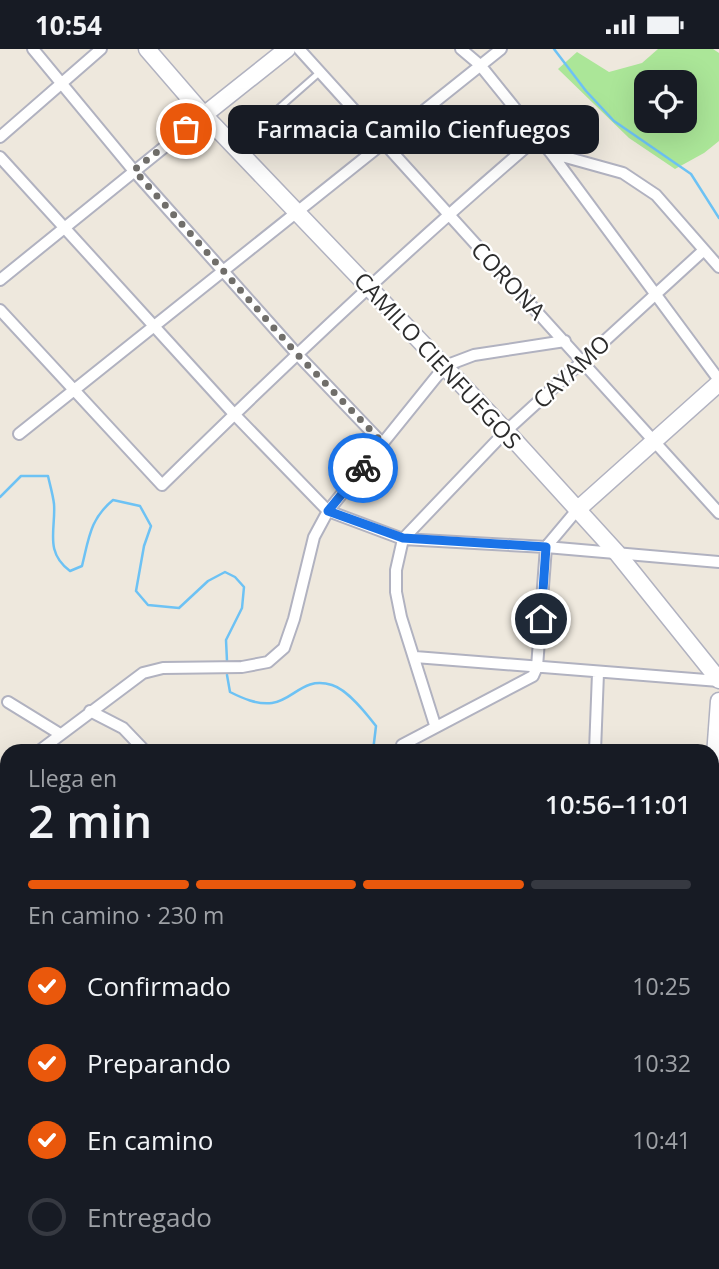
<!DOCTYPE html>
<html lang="es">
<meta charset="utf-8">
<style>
body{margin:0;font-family:"Open Sans",sans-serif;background:#242831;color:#f1f3f6;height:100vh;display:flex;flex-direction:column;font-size:26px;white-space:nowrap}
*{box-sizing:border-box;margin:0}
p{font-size:23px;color:#9ea1a6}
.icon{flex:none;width:38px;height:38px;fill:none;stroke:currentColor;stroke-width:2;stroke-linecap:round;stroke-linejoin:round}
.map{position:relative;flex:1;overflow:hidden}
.side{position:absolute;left:0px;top:695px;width:719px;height:527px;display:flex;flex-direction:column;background:#171b24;border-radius:21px 21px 0 0;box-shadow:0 7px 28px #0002}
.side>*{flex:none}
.controls{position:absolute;left:634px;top:21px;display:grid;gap:14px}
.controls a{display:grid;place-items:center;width:63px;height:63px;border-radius:14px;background:#171b24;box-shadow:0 7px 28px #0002;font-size:35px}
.pin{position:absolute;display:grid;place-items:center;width:60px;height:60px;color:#fff;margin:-30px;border:4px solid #fff;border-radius:50%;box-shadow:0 2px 7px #0007}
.courier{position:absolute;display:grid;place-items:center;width:70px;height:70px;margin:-35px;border:5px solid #1a73e8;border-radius:50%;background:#fff;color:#222;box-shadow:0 2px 9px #0007}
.bubble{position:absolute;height:49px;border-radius:14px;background:#171b24;box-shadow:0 7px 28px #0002;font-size:23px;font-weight:600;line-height:49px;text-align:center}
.overview em{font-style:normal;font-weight:600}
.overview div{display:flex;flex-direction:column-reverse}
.overview{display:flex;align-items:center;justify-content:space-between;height:119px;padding:0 28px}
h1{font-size:46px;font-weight:600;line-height:52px}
.bar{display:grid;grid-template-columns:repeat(4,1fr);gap:10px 7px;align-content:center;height:84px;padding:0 28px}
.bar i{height:9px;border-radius:5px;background:#363941}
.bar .on{background:#ea580c}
.bar p{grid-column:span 4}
ol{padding:0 28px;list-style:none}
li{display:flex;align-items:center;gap:21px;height:77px}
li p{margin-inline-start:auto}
li .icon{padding:7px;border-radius:50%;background:#ea580c;color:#fff;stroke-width:4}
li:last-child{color:#9ea1a6}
li i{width:38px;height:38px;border:4px solid #363941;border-radius:50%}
.status{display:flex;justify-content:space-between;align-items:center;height:49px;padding:0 35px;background:#171b24;direction:ltr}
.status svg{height:19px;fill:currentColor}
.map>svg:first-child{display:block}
.green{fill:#abe698;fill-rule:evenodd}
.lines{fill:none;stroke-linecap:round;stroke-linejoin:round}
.stream{stroke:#6dc2f4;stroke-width:2.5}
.lane-casing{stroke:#b1b2c0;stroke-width:9}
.street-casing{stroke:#b1b2c0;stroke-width:14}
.secondary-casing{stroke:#b1b2c0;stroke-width:19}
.path{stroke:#c8c8c8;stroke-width:2;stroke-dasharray:5 3.5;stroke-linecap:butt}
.lane{stroke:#fff;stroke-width:5}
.street{stroke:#fff;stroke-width:10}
.secondary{stroke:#fff;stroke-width:16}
.done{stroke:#706e6a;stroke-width:7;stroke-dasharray:0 12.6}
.route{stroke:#1a73e8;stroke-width:9}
.labels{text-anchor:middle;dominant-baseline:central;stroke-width:5;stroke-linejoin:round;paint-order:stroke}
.street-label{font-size:23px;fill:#2c2c2c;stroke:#fff}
</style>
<div class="status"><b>10:54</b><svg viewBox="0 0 49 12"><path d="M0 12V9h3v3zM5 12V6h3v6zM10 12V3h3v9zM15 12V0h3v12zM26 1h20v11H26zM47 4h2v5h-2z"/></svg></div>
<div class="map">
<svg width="719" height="1220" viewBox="0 0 719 1220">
<rect width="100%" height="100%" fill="#eee8dd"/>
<path class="green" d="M 658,0 L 713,0 L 719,4 L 719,92 L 704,104 L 675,120 L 629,89 L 558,20 L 577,3 L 609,23 L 642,14 ZM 646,33 L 684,33 L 684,72 L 646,72 Z"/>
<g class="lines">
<path class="stream" d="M 554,0 L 586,42 L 614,72 L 691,125 L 719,169
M 0,448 L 21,427 L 48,427 C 50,436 53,446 54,455 C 56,480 44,503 70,522 L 82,517 C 89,489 90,470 113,451 L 140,457 L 151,477 L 144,497 L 136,542 L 148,556 L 179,559 L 208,532 L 225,523 L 235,528 L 244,538 L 242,559 L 226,591 L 227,612
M 227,626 L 230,643 C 242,649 257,656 272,654 C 294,651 303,627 332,636 C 348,641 366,664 376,677 L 373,702
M 434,1220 L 437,1214"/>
<g class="lane-casing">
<path id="lane" d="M 262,74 L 320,23"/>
</g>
<g class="street-casing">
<path id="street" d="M 33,0 L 134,122 L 297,305 L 382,394
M 299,0 L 719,464
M 461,0 L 480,16 L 551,104 L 719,331
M 0,88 L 101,0
M 551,104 L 623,124 L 656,146 L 719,218
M 0,108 L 234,365 L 328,462 L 403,490 L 546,498 L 719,513
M 0,231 L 204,66
M 0,261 L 162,436 C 284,316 408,199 538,88
M 19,385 L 501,0
M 415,608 L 719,632
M 8,653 L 60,685
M 90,662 L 123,679 L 145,702
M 435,676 L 401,568 L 396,543 L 396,521 L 403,490 L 506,382 L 704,201
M 39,702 L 143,624 L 163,619 L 242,618 L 268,613 L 284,599 L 294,570 L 314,488 L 328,462 L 445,317 L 474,306 L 565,292
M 404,702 L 402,696 L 533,627 L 537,618 L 546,498 L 577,461
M 595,702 L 598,624
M 0,732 L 7,726
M 0,806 L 2,808"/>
</g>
<g class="secondary-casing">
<path id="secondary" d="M 147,0 L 204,66 L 506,382 L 617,504 L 719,631
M 204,66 L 287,0
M 577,461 L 719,334
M 712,748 L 719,652
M 712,765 L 719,766"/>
</g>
<path class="path" d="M 247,90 L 279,89 L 356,101"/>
<use href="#lane" class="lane"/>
<use href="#street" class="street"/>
<use href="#secondary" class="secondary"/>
</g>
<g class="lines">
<path class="done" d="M 186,80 L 134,121 L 297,305 L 383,394 L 363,419"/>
<path class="route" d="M 363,419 L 328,462 L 403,489 L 546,498 L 541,570"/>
</g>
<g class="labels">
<g class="street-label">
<text transform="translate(509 231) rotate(47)">CORONA</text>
<text transform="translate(438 311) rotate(47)">CAMILO CIENFUEGOS</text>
<text transform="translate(571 322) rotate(-43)">CAYAMO</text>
</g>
</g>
</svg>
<div class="controls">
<a><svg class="icon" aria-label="locate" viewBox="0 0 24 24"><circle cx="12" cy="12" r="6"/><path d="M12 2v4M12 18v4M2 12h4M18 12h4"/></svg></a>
</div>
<div class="pin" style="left:186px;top:80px;background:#ea580c"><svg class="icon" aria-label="bag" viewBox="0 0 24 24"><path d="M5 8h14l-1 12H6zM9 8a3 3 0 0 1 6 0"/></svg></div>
<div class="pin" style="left:541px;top:570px;background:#1f2937"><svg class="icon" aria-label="home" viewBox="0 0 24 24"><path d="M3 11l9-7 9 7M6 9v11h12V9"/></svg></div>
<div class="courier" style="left:363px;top:419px"><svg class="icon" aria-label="bike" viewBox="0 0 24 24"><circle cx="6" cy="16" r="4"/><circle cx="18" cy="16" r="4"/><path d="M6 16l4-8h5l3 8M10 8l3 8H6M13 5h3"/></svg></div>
<div class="bubble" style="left:228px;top:56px;width:371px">Farmacia Camilo Cienfuegos</div>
<section class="side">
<div class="overview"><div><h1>2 min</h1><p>Llega en</p></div><em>10:56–11:01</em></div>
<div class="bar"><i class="on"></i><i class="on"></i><i class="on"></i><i></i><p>En camino · 230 m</p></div>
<ol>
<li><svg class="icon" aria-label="check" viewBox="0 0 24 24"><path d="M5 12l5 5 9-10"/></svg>Confirmado<p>10:25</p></li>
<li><svg class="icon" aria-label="check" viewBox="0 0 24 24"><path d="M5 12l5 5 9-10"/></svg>Preparando<p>10:32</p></li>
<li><svg class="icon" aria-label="check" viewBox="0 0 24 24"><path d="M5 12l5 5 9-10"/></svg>En camino<p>10:41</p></li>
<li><i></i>Entregado</li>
</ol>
</section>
</div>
